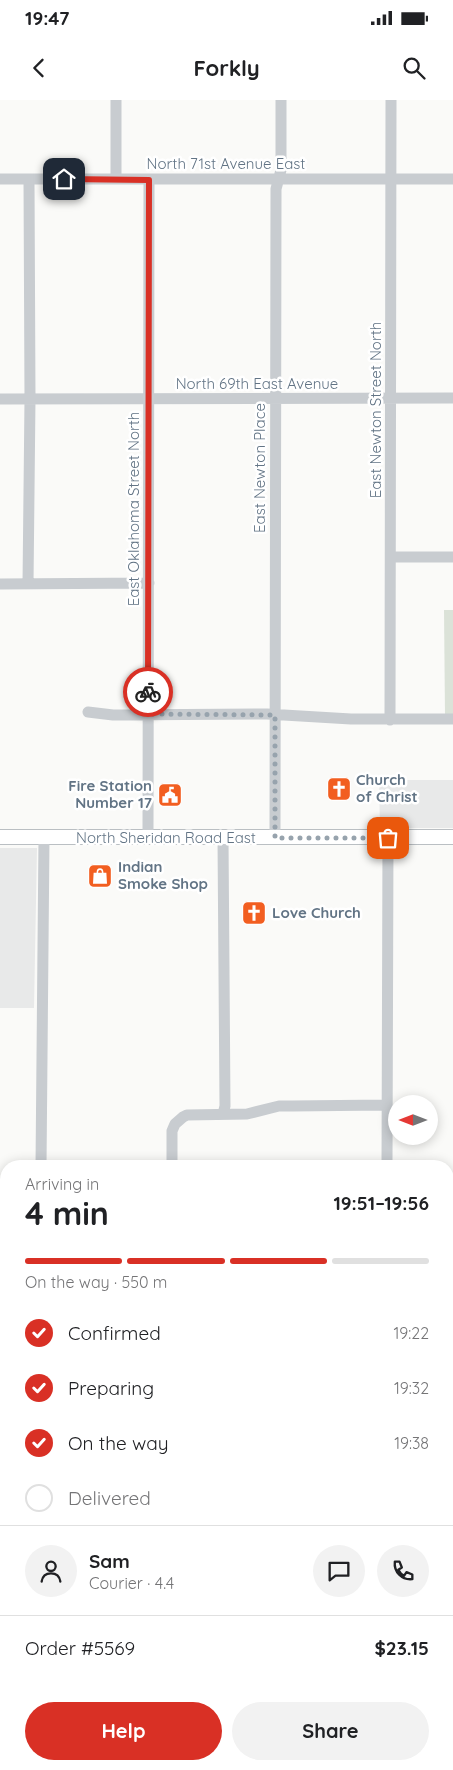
<!DOCTYPE html>
<html lang="en">
<head>
<meta charset="utf-8">
<style>
	:root { --surface:#fff; --page:#f2f2f2; --text:#202124; --muted:#757577; --line:#e0e0e0; --accent:#d93025 }
	body { margin:0; font-family:Quicksand,sans-serif; background:var(--page); color:var(--text); height:100vh; display:flex; flex-direction:column; font-size:19px; white-space:nowrap }
	* { box-sizing:border-box; margin:0 }
	p { font-size:16px; color:var(--muted) }
	.icon { flex:none; width:28px; height:28px; fill:none; stroke:currentColor; stroke-width:2; stroke-linecap:round; stroke-linejoin:round }
	.map { position:relative; flex:1; overflow:hidden }
	.sheet { position:absolute; left:0px; top:1060px; width:454px; height:610px; display:flex; flex-direction:column; background:var(--surface); border-radius:20px 20px 0 0; box-shadow:0 2px 12px #0003 }
	.sheet>* { flex:none }
	.needle { width:32px; rotate:270deg }
	.fabs { position:absolute; left:388px; top:995px; display:grid; gap:10px }
	.fabs a { display:grid; place-items:center; width:50px; height:50px; border-radius:50%; background:var(--surface); box-shadow:0 2px 12px #0003; font-size:25px }
	.pin { position:absolute; display:grid; place-items:center; width:42px; height:42px; color:#fff; margin:-21px; border-radius:10px; box-shadow:0 2px 8px #0006 }
	.courier { position:absolute; display:grid; place-items:center; width:50px; height:50px; margin:-25px; border:4px solid #d93025; border-radius:50%; background:#fff; color:#222; box-shadow:0 1px 6px #0007 }
	.overview em { font-style:normal; font-weight:700 }
	.overview div { display:flex; flex-direction:column-reverse }
	.overview { display:flex; align-items:center; justify-content:space-between; height:85px; padding:0 25px }
	h1 { font-size:32px; font-weight:700; line-height:38px }
	.bar { display:grid; grid-template-columns:repeat(4,1fr); gap:8px 5px; align-content:center; height:60px; padding:0 25px }
	.bar i { height:6px; border-radius:4px; background:var(--line) }
	.bar .current { background:var(--accent) }
	.bar p { grid-column:span 4 }
	.line { display:flex; align-items:center; gap:12px; padding:0 25px; border-top:1px solid var(--line) }
	.line div { flex:1 }
	.round { display:grid; place-items:center; flex:none; width:52px; height:52px; border-radius:26px; background:var(--page) }
	ol { padding:0 25px; list-style:none }
	li { display:flex; align-items:center; gap:15px; height:55px }
	li p { margin-inline-start:auto }
	li .icon { padding:5px; border-radius:50%; background:var(--accent); color:#fff; stroke-width:4 }
	li:last-child { color:var(--muted) }
	li i { width:28px; height:28px; border:2px solid var(--line); border-radius:50% }
	.button { display:flex; gap:10px; margin-top:auto; padding:10px 25px }
	.button a { flex:1; height:58px; border-radius:30px; background:var(--accent); color:#fff; font-size:20px; font-weight:700; line-height:58px; text-align:center }
	.button a+a { background:var(--page); color:var(--text) }
	.status { display:flex; justify-content:space-between; align-items:center; height:35px; padding:0 25px; background:var(--surface); direction:ltr }
	.status svg { height:14px; fill:currentColor }
	header { display:flex; justify-content:space-between; align-items:center; height:65px; padding:0 25px; background:var(--surface); font-size:22px; font-weight:700 }
	.map>svg:first-child { display:block }
	.built { fill:#e8e9e9 }
	.green { fill:#dbe2d8 }
	.lines { fill:none; stroke-linecap:round; stroke-linejoin:round }
	.major-casing { stroke:#babfc3; stroke-width:16 }
	.minor { stroke:#c8ccd0; stroke-width:11 }
	.major { stroke:#fff; stroke-width:14 }
	.rail { stroke:#a7aeb5; stroke-width:2; stroke-dasharray:8 4; stroke-linecap:butt }
	.done { stroke:#97a3ad; stroke-width:5; stroke-dasharray:0 9 }
	.route { stroke:#d93025; stroke-width:6 }
	.labels { text-anchor:middle; stroke-width:5; stroke-linejoin:round; paint-order:stroke }
	.street-label { font-size:15px; fill:#627485; stroke:#fff }
	.poi-label { font-size:15px; font-weight:bold; fill:#627485; stroke:#fff; text-anchor:start }
</style>
</head>
<body>
<div class="status"><b>19:47</b><svg viewBox="0 0 49 12"><path d="M0 12V9h3v3zM5 12V6h3v6zM10 12V3h3v9zM15 12V0h3v12zM26 1h20v11H26zM47 4h2v5h-2z"/></svg></div>
<header><svg class="icon" aria-label="back" viewBox="0 0 24 24"><path d="M15 5l-7 7 7 7"/></svg>Forkly<svg class="icon" aria-label="search" viewBox="0 0 24 24"><circle cx="10" cy="10" r="6"/><path d="M15 15l6 6"/></svg></header>
<div class="map">
<svg width="453" height="1670" viewBox="0 0 453 1670">
	<rect width="100%" height="100%" fill="#fafaf8"/>
	<path class="built" d="M379,680H453V728H380Z
		M0,748H37L34,908H0Z"/>
	<path class="green" d="M444,510H453V616H445Z"/>
	<g class="lines">
		<defs>
			<path id="major" d="M0,737H453"/>
		</defs>
		<use href="#major" class="major-casing"/>
		<path class="minor" d="M0,79H453
			M116,79V0
			M0,299L453,298
			M391,457H453
			M0,484L149,483
			M28,484L30,299L29,79
			M88,612L113,615L267,614L351,619H453
			M390,620L391,0
			M275,737L276,89L281,70V0
			M148,738L149,80
			M223,738L225,1006L223,1014
			M41,1066L44,738
			M172,1066V1031L175,1024L183,1017L187,1015L247,1014L279,1006H292L386,1005
			M387,1066L388,737
			M448,1113H453
			M0,1238H6
			M0,1344H6
			M0,1447H6
			M448,1448H453
			M448,1557H453
			M0,1558H6"/>
		<use href="#major" class="major"/>
		<path class="rail" d="M448,1606H453
			M0,1623L6,1622"/>
	</g>
	<g class="lines">
		<path class="done" d="M148,592V614L275,615V738H388"/>
		<path class="route" d="M64,79L149,80L148,592"/>
	</g>
	<defs>
		<symbol id="church-square" viewBox="-11 -11 22 22"><rect x="-9" y="-9" width="18" height="18" rx="4" fill="#f25e20" stroke="#fff"/><path d="M-1.2-6h2.4v3.5h3.3v2.4h-3.3V6h-2.4V-.1h-3.3v-2.4h3.3Z" fill="#fff"/></symbol>
		<symbol id="civic-square" viewBox="-11 -11 22 22"><rect x="-9" y="-9" width="18" height="18" rx="4" fill="#f25e20" stroke="#fff"/><path d="M-.6-6.5H3V-4.5H.6V-3L4-1V1h2V6H-6V1h2V-1L-.6-3ZM-1.2 2.5V6h2.4V2.5Z" fill="#fff"/></symbol>
		<symbol id="shop-square" viewBox="-11 -11 22 22"><rect x="-9" y="-9" width="18" height="18" rx="4" fill="#f25e20" stroke="#fff"/><path d="M-5-2.5h2.3a2.7 3.5 0 0 1 5.4 0H5L5.5 6h-11ZM-1.5-2.5h3a1.5 2.3 0 0 0-3 0Z" fill="#fff"/></symbol>
	</defs>
	<g fill-rule="evenodd">
		<use href="#church-square" x="325" y="675" width="28" height="28"/>
		<use href="#civic-square" x="156" y="681" width="28" height="28"/>
		<use href="#shop-square" x="86" y="762" width="28" height="28"/>
		<use href="#church-square" x="240" y="799" width="28" height="28"/>
	</g>
	<g class="labels">
		<g class="street-label">
			<text x="226" y="69">North 71st Avenue East</text>
			<text x="257" y="289">North 69th East Avenue</text>
			<text transform="translate(376 310) rotate(-90)" y="5">East Newton Street North</text>
			<text transform="translate(260 368) rotate(-90)" y="5">East Newton Place</text>
			<text transform="translate(134 409) rotate(-90)" y="5">East Oklahoma Street North</text>
			<text x="166" y="743">North Sheridan Road East</text>
		</g>
		<g class="poi-label">
			<text x="356" y="685">Church<tspan x="356" dy="17">of Christ</tspan></text>
			<text x="152" y="691" text-anchor="end">Fire Station<tspan x="152" dy="17">Number 17</tspan></text>
			<text x="118" y="772">Indian<tspan x="118" dy="17">Smoke Shop</tspan></text>
			<text x="272" y="818">Love Church</text>
		</g>
	</g>
</svg>
<div class="fabs">
<a><svg class="needle" viewBox="-14 -14 28 28"><path d="M0-13l5 13h-10z" fill="#e53935"/><path d="M0 13l5-13h-10z" fill="#757577"/></svg></a>
</div>
<div class="pin" style="left:388px;top:738px;background:#ea580c"><svg class="icon" aria-label="bag" viewBox="0 0 24 24"><path d="M5 8h14l-1 12H6zM9 8a3 3 0 0 1 6 0"/></svg></div>
<div class="pin" style="left:64px;top:79px;background:#1f2937"><svg class="icon" aria-label="home" viewBox="0 0 24 24"><path d="M3 11l9-7 9 7M6 9v11h12V9"/></svg></div>
<div class="courier" style="left:148px;top:592px"><svg class="icon" aria-label="bike" viewBox="0 0 24 24"><circle cx="6" cy="16" r="4"/><circle cx="18" cy="16" r="4"/><path d="M6 16l4-8h5l3 8M10 8l3 8H6M13 5h3"/></svg></div>
<section class="sheet">
<div class="overview"><div><h1>4 min</h1><p>Arriving in</p></div><em>19:51–19:56</em></div>
<div class="bar"><i class="current"></i><i class="current"></i><i class="current"></i><i></i><p>On the way · 550 m</p></div>
<ol>
<li><svg class="icon" aria-label="check" viewBox="0 0 24 24"><path d="M5 12l5 5 9-10"/></svg>Confirmed<p>19:22</p></li>
<li><svg class="icon" aria-label="check" viewBox="0 0 24 24"><path d="M5 12l5 5 9-10"/></svg>Preparing<p>19:32</p></li>
<li><svg class="icon" aria-label="check" viewBox="0 0 24 24"><path d="M5 12l5 5 9-10"/></svg>On the way<p>19:38</p></li>
<li><i></i>Delivered</li>
</ol>
<div class="line" style="height:90px"><a class="round"><svg class="icon" aria-label="person" viewBox="0 0 24 24"><circle cx="12" cy="8" r="4"/><path d="M4 21q1-7 8-7t8 7"/></svg></a><div><b>Sam</b><p>Courier · 4.4</p></div><a class="round"><svg class="icon" aria-label="chat" viewBox="0 0 24 24"><path d="M4 5h16v11H9l-5 4z"/></svg></a><a class="round"><svg class="icon" aria-label="phone" viewBox="0 0 24 24"><path d="M5 4h4l2 5-3 2q2 4 5 5l2-3 5 2v4C11 20 4 13 5 4z"/></svg></a></div>
<div class="line" style="height:65px"><div>Order #5569</div><b>$23.15</b></div>
<div class="button"><a>Help</a><a>Share</a></div>
</section>
</div>
</body>
</html>
